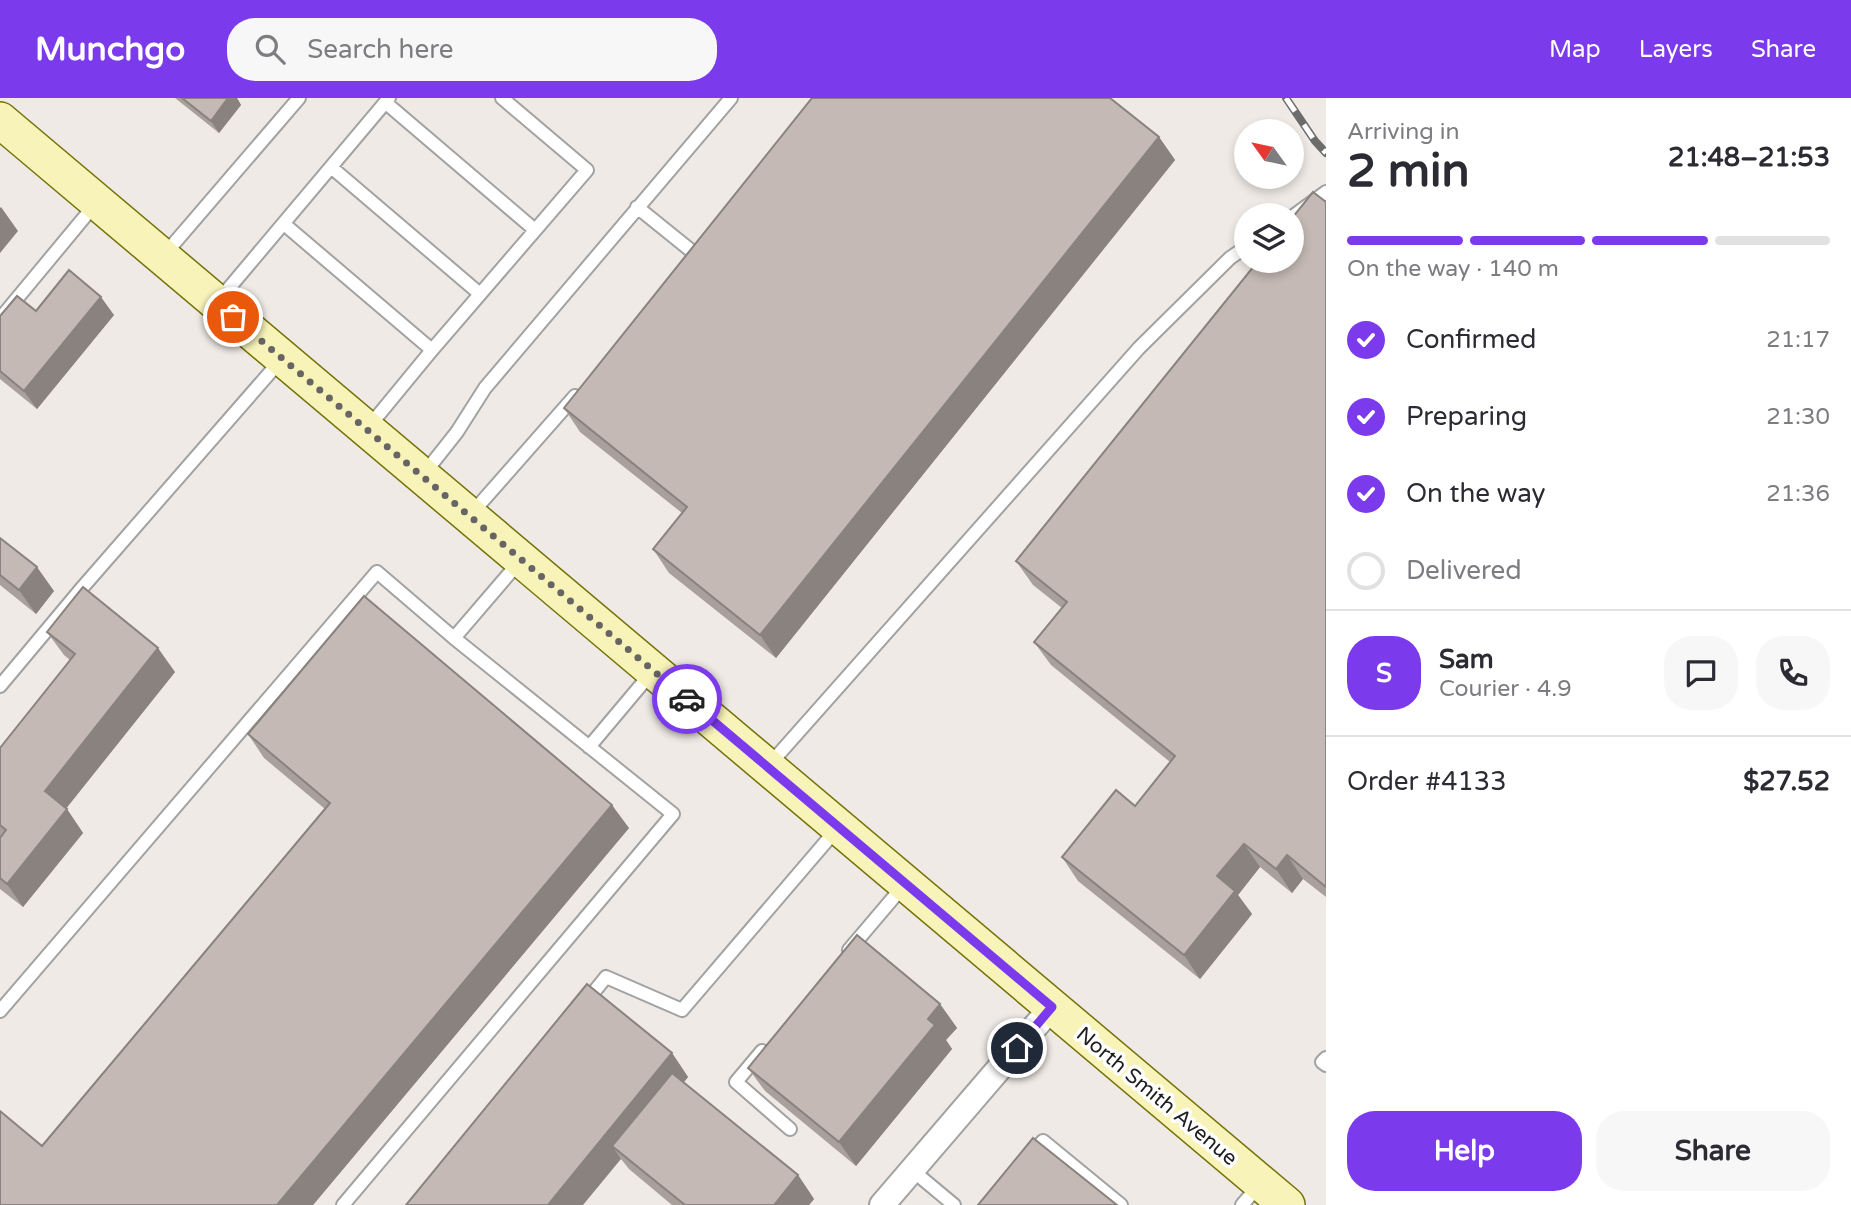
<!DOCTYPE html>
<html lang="en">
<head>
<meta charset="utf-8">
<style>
	:root { --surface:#fff; --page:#f7f7f7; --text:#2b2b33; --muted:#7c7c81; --line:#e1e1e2; --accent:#7c3aed }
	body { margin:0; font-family:"Varela Round",sans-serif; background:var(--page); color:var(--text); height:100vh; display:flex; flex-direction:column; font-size:26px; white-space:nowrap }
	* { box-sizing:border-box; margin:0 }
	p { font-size:23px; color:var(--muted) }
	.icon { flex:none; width:38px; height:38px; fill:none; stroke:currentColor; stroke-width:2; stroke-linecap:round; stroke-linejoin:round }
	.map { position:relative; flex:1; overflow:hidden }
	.drawer { display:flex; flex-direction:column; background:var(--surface); width:525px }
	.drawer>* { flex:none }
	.needle { width:46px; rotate:303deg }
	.controls { position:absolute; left:1234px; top:21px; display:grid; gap:14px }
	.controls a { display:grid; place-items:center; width:70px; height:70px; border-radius:50%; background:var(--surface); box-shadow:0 4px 10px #0003; font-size:35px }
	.pin { position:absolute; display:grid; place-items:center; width:60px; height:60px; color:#fff; margin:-30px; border:4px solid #fff; border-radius:50%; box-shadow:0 2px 7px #0007 }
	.courier { position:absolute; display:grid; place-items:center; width:70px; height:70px; margin:-35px; border:5px solid #7c3aed; border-radius:50%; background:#fff; color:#222; box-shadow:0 2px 9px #0007 }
	.summary em { font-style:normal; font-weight:700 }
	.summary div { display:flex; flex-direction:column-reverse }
	.summary { display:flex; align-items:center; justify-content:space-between; height:119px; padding:0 21px }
	h1 { font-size:46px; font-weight:700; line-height:52px }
	.bar { display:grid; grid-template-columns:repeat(4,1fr); gap:10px 7px; align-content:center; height:84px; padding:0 21px }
	.bar i { height:9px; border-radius:5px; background:var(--line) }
	.bar .on { background:var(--accent) }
	.bar p { grid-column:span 4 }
	.line { display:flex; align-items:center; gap:18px; padding:0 21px; border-top:2px solid var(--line) }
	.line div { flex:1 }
	.round { display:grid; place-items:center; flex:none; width:74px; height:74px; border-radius:28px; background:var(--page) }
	ol { padding:0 21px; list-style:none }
	li { display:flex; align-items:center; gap:21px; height:77px }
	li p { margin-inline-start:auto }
	li .icon { padding:7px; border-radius:50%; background:var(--accent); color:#fff; stroke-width:4 }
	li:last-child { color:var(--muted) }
	li i { width:38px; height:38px; border:4px solid var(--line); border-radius:50% }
	.button { display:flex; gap:14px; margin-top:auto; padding:14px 21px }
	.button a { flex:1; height:80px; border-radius:28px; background:var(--accent); color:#fff; font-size:28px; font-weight:700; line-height:80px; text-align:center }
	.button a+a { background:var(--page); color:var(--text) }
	header { display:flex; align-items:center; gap:42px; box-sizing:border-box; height:98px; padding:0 35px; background:var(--accent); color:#fff }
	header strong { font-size:33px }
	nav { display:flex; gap:38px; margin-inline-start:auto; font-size:24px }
	.search { width:490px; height:63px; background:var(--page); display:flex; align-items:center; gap:18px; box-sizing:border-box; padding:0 24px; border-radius:28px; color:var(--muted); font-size:26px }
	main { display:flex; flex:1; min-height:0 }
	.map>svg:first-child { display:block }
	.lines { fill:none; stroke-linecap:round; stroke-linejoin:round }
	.lane-casing { stroke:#a2a2a2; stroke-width:16 }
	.street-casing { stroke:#a2a2a2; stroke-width:28 }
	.secondary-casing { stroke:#747207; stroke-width:38 }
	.lane { stroke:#fff; stroke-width:12 }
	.street { stroke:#fff; stroke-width:24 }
	.secondary { stroke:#f8f3b9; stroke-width:35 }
	.rail-casing { stroke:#6c6c6c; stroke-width:8 }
	.rail { stroke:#fff; stroke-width:5; stroke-dasharray:16; stroke-linecap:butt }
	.wall { fill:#a99f9b }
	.shaded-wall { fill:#89827e }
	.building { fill:#c4b9b4; stroke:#89827e; stroke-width:2 }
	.done { stroke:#676564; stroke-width:7; stroke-dasharray:0 12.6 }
	.route { stroke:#7c3aed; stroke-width:9 }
	.labels { text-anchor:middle; stroke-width:7; stroke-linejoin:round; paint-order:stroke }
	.street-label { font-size:21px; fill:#1e1e1e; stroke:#fff }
</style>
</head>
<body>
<header>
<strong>Munchgo</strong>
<div class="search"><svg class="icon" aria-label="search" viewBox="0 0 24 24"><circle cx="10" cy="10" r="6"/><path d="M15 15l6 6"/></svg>Search here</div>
<nav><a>Map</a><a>Layers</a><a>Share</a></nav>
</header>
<main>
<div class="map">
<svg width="1326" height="1107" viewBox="0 0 1326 1107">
	<rect width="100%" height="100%" fill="#efeae5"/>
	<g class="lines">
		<defs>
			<path id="lane" d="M386,5L535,132
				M331,69L480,196
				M637,109L694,155
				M1292,119L1326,94
				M284,126L432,252L587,72L502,0
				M165,156L299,0
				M219,202L389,0
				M0,221L97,104
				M367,331L432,252
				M423,377L457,334L485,290L731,0
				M472,415L575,298
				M454,540L520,463
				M0,588L82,490L280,263
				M589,649L652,574
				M770,666L1139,250L1230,160L1246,149
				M849,852L905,786
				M585,905L606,879L682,912L836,732
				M0,913L377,474L454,540L673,716L343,1107
				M762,953L736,984L790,1031
				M1326,960L1322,964L1326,967
				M1031,1056L1043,1043L1121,1107
				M912,1072L954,1107
				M1242,1107L1260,1086"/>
			<path id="street" d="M882,1107L1052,909"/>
			<path id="secondary" d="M0,22L1287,1107"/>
		</defs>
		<use href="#lane" class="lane-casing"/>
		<use href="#street" class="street-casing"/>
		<use href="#secondary" class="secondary-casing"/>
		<use href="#lane" class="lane"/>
		<use href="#street" class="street"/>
		<use href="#secondary" class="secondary"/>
		<defs>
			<path id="rail" d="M1286,0L1315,43L1326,55"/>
		</defs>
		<use href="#rail" class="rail-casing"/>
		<use href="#rail" class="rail"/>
	</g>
	<path class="wall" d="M175,0H237L241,7L219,35Z
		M1159,39L1175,62L776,560L669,475L653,451L682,415L580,334L564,310Z
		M1326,104V799L1303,781L1292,795L1260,769L1238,797L1252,816L1200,881L1078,783L1062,759L1135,708L1170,664L1051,567L1034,544L1062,510L1033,487L1016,463Z
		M36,213L114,217L37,311L0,281V218Z
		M0,440L54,493L36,516L0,487Z
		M47,534L175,574L66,710L83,735L23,809L0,791V740L1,739L0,738V650L70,562L64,557Z
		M248,636L629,730L313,1107H0L42,1048L325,711L264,660Z
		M940,906L957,930L946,942L952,951L856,1068L765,993L748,970Z
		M672,955L688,979L684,984L798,1077L814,1101L809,1107H672L629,1071L621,1061L406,1107Z"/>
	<path class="shaded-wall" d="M228,0H237L241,7L219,35L211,23Z
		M1159,39L1175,62L776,560L760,537Z
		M1,109L18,133L0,155V110Z
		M101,199L114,217L37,311L24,293Z
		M37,469L54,493L36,516L19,492Z
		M158,550L175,574L61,717L45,693Z
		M612,707L629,730L313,1107H277Z
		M67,711L83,735L23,809L7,786Z
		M1244,746L1260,769L1238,797L1252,816L1200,881L1184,857L1217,778Z
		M1287,757L1303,781L1292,795L1276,771Z
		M940,906L957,930L946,942L952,951L856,1068L839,1044L928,921Z
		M672,955L688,979L624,1057L612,1048L621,1061L583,1107H548Z
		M798,1077L814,1101L809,1107H774Z"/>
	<path class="building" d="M182,0H228L211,23Z
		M812,0H1110L1159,39L760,537L653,451L687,409L564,310Z
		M1313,94L1326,104V789L1287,757L1276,771L1244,746L1217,778L1235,793L1184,857L1062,759L1116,692L1135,708L1175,658L1034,544L1067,504L1016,463L1258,163H1292V120Z
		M69,172L101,199L24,293L0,273V218L17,198L36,213Z
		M0,440L37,469L19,492L0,477Z
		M83,489L158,550L45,693L67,711L7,786L0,780V740L6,732L0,727V650L75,556L47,534Z
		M364,498L612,707L277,1107H0V1013L42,1048L330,705L248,636Z
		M857,837L940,906L928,921L935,927L839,1044L748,970Z
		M587,886L672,955L548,1107H406Z
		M672,975L798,1077L774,1107H685L612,1048Z
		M1033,1040L1117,1107H978Z"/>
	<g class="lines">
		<path class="done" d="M233,219L687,601"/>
		<path class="route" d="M687,601L1052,909L1017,950"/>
	</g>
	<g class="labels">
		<g class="street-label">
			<text transform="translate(1157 998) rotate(40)" y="7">North Smith Avenue</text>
		</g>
	</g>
</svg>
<div class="controls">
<a><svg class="needle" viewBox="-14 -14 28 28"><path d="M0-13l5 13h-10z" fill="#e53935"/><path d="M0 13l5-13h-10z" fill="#7c7c81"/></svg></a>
<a><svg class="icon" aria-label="layers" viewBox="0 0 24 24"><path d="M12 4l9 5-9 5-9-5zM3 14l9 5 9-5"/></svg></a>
</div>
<div class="pin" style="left:233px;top:219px;background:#ea580c"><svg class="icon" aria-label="bag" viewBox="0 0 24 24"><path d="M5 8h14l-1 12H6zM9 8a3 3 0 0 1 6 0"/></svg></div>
<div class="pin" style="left:1017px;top:950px;background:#1f2937"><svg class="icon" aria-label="home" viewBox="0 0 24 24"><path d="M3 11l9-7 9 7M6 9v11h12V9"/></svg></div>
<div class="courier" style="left:687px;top:601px"><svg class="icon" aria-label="car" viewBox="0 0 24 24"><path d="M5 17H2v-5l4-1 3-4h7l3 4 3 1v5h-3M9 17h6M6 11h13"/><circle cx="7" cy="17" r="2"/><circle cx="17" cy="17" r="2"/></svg></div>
</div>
<section class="drawer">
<div class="summary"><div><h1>2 min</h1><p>Arriving in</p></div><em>21:48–21:53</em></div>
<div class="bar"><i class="on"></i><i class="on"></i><i class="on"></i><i></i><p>On the way · 140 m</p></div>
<ol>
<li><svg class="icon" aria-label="check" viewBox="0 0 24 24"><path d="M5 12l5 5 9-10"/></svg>Confirmed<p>21:17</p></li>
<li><svg class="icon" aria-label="check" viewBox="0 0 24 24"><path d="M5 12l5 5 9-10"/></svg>Preparing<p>21:30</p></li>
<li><svg class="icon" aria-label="check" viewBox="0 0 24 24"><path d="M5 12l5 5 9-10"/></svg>On the way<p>21:36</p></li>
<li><i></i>Delivered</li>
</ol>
<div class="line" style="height:126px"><b class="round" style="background:var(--accent);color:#fff">S</b><div><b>Sam</b><p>Courier · 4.9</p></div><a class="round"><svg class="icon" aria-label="chat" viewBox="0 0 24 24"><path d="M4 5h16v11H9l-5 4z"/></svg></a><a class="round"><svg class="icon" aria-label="phone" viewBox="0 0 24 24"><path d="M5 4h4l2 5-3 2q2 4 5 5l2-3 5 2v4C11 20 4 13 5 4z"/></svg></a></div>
<div class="line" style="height:91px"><div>Order #4133</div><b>$27.52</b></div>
<div class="button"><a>Help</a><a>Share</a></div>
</section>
</main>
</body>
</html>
